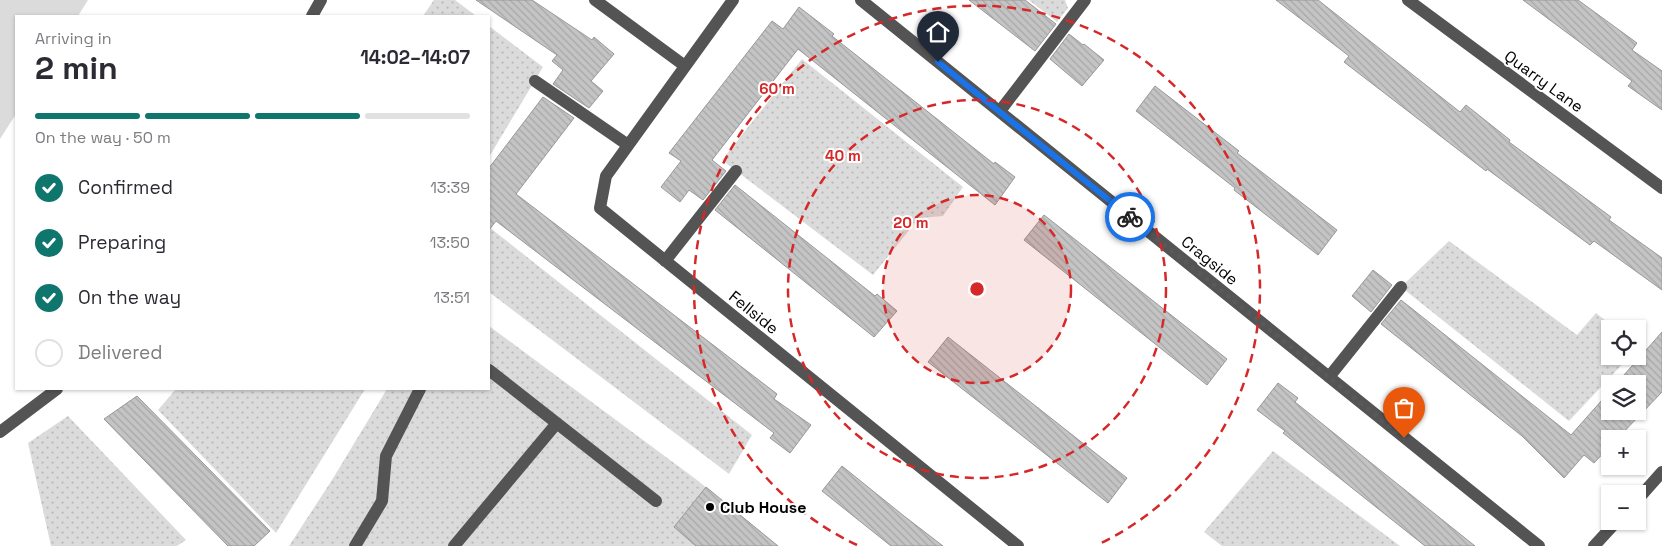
<!DOCTYPE html>
<html lang="en">
<head>
<meta charset="utf-8">
<style>
	:root { --surface:#fff; --page:#f7f7f7; --text:#2b2b33; --muted:#7c7c81; --line:#e1e1e2; --accent:#0f766e }
	body { margin:0; font-family:"Space Grotesk",sans-serif; background:var(--page); color:var(--text); height:100vh; display:flex; flex-direction:column; font-size:19px; white-space:nowrap }
	* { box-sizing:border-box; margin:0 }
	p { font-size:16px; color:var(--muted) }
	.icon { flex:none; width:28px; height:28px; fill:none; stroke:currentColor; stroke-width:2; stroke-linecap:round; stroke-linejoin:round }
	.map { position:relative; flex:1; overflow:hidden }
	.sheet { position:absolute; left:15px; top:15px; width:475px; height:375px; display:flex; flex-direction:column; background:var(--surface); border-radius:0px; box-shadow:0 1px 4px #0004 }
	.sheet>* { flex:none }
	.controls { position:absolute; left:1601px; top:320px; display:grid; gap:10px }
	.controls a { display:grid; place-items:center; width:45px; height:45px; border-radius:0px; background:var(--surface); box-shadow:0 1px 4px #0004; font-size:25px }
	.pin { position:absolute; display:grid; place-items:center; width:42px; height:42px; color:#fff; margin:-51px -21px; border-radius:50% 50% 50% 0; rotate:-45deg; box-shadow:0 0 5px #0007 }
	.pin .icon { rotate:45deg }
	.courier { position:absolute; display:grid; place-items:center; width:50px; height:50px; margin:-25px; border:4px solid #1a73e8; border-radius:50%; background:#fff; color:#222; box-shadow:0 1px 6px #0007 }
	.headline em { font-style:normal; font-weight:800 }
	.headline div { display:flex; flex-direction:column-reverse }
	.headline { display:flex; align-items:center; justify-content:space-between; height:85px; padding:0 20px }
	h1 { font-size:32px; font-weight:800; line-height:38px }
	.bar { display:grid; grid-template-columns:repeat(4,1fr); gap:8px 5px; align-content:center; height:60px; padding:0 20px }
	.bar i { height:6px; border-radius:4px; background:var(--line) }
	.bar .selected { background:var(--accent) }
	.bar p { grid-column:span 4 }
	ol { padding:0 20px; list-style:none }
	li { display:flex; align-items:center; gap:15px; height:55px }
	li p { margin-inline-start:auto }
	li .icon { padding:5px; border-radius:50%; background:var(--accent); color:#fff; stroke-width:4 }
	li:last-child { color:var(--muted) }
	li i { width:28px; height:28px; border:2px solid var(--line); border-radius:50% }
	.map>svg:first-child { display:block }
	.grass { fill:url(#grass-dots) }
	.park { fill:#dbdbdb }
	.building { fill:url(#building-back-hatch); stroke:#989898 }
	.lines { fill:none; stroke-linecap:round; stroke-linejoin:round }
	.minor { stroke:#545454; stroke-width:12 }
	.done { stroke:#595959; stroke-width:5; stroke-dasharray:0 9 }
	.route { stroke:#1a73e8; stroke-width:6 }
	.ring { fill:none; stroke:#d62828; stroke-width:2.5; stroke-dasharray:9 6 }
	.poi-dot { fill:#000; stroke:#fff; stroke-width:2 }
	.labels { text-anchor:middle; stroke-width:4; stroke-linejoin:round; paint-order:stroke }
	.street-label { font-size:16px; fill:#000; stroke:#fff }
	.poi-label { font-size:16px; font-weight:bold; fill:#000; stroke:#fff; text-anchor:start }
	.centre { fill:#d62828; stroke:#fff; stroke-width:2.5 }
	.ring-label { font-size:15px; text-anchor:middle; font-weight:bold; fill:#d62828; stroke:#fff; stroke-width:4; stroke-linejoin:round; paint-order:stroke }
</style>
</head>
<body>
<div class="map">
<svg width="1662" height="546" viewBox="0 0 1662 546">
	<defs>
		<pattern id="grass-dots" width="8" height="8" patternUnits="userSpaceOnUse" patternTransform="scale(1.25)"><rect width="8" height="8" fill="#dbdbdb"/><path d="M2 2h.1M6 6h.1" fill="none" stroke="#bababa" stroke-width="1.8" stroke-linecap="round"/></pattern>
		<pattern id="building-back-hatch" width="6" height="6" patternUnits="userSpaceOnUse" patternTransform="scale(1.25)"><rect width="6" height="6" fill="#c4c4c4"/><path d="M-1 5l2 2M0 0l6 6M5-1l2 2" fill="none" stroke="#a7a7a7"/></pattern>
	</defs>
	<rect width="100%" height="100%" fill="#fff"/>
	<path class="grass" d="M434,0H455L476,16H423Z
		M1029,0H1065L1068,8L1057,22Z
		M489,26L543,67L489,157Z
		M802,59L963,187L943,216L919,218L873,275L722,160Z
		M489,227L752,435L729,474L489,292Z
		M1449,241L1577,335L1596,313L1616,329H1610V356H1630L1569,421L1401,287Z
		M489,326L697,480L778,546H289L332,480L387,389H489Z
		M176,389H365L276,533L158,410Z
		M68,416L186,540L177,546H51L28,443Z
		M1273,451L1400,546H1222L1204,532Z"/>
	<path class="park" d="M0,0H88L78,16H16V114L0,139Z"/>
	<path class="building" d="M476,0H532L592,40L594,37L614,54L591,81L603,91L589,108L553,84L563,70L552,61L557,55Z
		M969,0H1025L1056,24L1035,51Z
		M1276,0H1318L1460,112L1466,105L1510,140L1509,142L1611,217L1609,220L1662,258V290L1594,241L1590,245L1487,169L1486,171L1344,62L1349,56Z
		M1523,0H1578L1637,43L1632,50L1662,71V110L1628,86L1632,81Z
		M799,7L834,34L832,36L994,164L995,162L1015,177L995,205L798,49L712,160L726,171L703,200L689,190L680,202L661,187L681,161L669,153L772,21L783,29Z
		M1069,34L1083,45L1084,44L1104,60L1082,86L1050,59Z
		M1155,86L1239,151L1237,153L1337,230L1318,255L1234,190L1235,188L1136,111Z
		M543,97L574,118L516,194L777,394L774,399L811,425L790,453L770,438L774,433L496,221L489,230V168Z
		M735,185L875,296L877,294L897,311L874,337L715,210Z
		M1044,215L1227,359L1207,385L1024,240Z
		M1373,270L1392,285L1371,312L1352,296Z
		M1401,300L1571,435L1610,391V411H1638V384H1616L1662,332V392L1617,439H1610V446L1594,463L1584,455L1564,478L1522,436L1381,324Z
		M948,337L1127,478L1108,503L928,362Z
		M1278,383L1298,398L1295,402L1475,546H1425L1283,433L1285,431L1257,410Z
		M137,396L270,531L254,546H228L104,419Z
		M842,466L904,516L943,546H891L822,491Z
		M706,487L778,546H696L674,527Z"/>
	<g class="lines">
		<path class="minor" d="M595,0L685,66
			M733,0L606,176L600,208L1018,546
			M861,0L1539,546
			M1408,0L1662,188
			M312,16L321,0
			M535,81L628,145
			M1000,111L1085,0
			M665,261L736,171
			M489,370L656,501
			M1329,377L1401,287
			M0,432L57,389
			M1638,499L1662,472
			M355,546L382,501L386,456L420,389
			M454,546L557,423
			M1594,546L1617,521"/>
	</g>
	<g class="lines">
		<path class="done" d="M1130,217L1404,438"/>
		<path class="route" d="M938,62L1130,217"/>
	</g>
	<circle cx="977" cy="289" r="94" fill="#d62828" fill-opacity=".12"/>
	<g class="ring">
		<circle cx="977" cy="289" r="94"/>
		<circle cx="977" cy="289" r="189"/>
		<path d="M857 545A283 283 0 1 1 1097 545"/>
	</g>
	<circle class="poi-dot" cx="710" cy="507" r="5"/>
	<g class="labels">
		<g class="street-label">
			<text transform="translate(1544 81) rotate(36)" y="6">Quarry Lane</text>
			<text transform="translate(1210 260) rotate(39)" y="6">Cragside</text>
			<text transform="translate(754 312) rotate(39)" y="6">Fellside</text>
		</g>
		<g class="poi-label">
			<text x="720" y="513">Club House</text>
		</g>
	</g>
	<circle cx="977" cy="289" r="8" class="centre"/>
	<g class="ring-label">
		<text x="777" y="94">60 m</text>
		<text x="843" y="161">40 m</text>
		<text x="911" y="228">20 m</text>
	</g>
</svg>
<div class="controls">
<a><svg class="icon" aria-label="locate" viewBox="0 0 24 24"><circle cx="12" cy="12" r="6"/><path d="M12 2v4M12 18v4M2 12h4M18 12h4"/></svg></a>
<a><svg class="icon" aria-label="layers" viewBox="0 0 24 24"><path d="M12 4l9 5-9 5-9-5zM3 14l9 5 9-5"/></svg></a>
<a>+</a>
<a>−</a>
</div>
<div class="pin" style="left:1404px;top:438px;background:#ea580c"><svg class="icon" aria-label="bag" viewBox="0 0 24 24"><path d="M5 8h14l-1 12H6zM9 8a3 3 0 0 1 6 0"/></svg></div>
<div class="pin" style="left:938px;top:62px;background:#1f2937"><svg class="icon" aria-label="home" viewBox="0 0 24 24"><path d="M3 11l9-7 9 7M6 9v11h12V9"/></svg></div>
<div class="courier" style="left:1130px;top:217px"><svg class="icon" aria-label="bike" viewBox="0 0 24 24"><circle cx="6" cy="16" r="4"/><circle cx="18" cy="16" r="4"/><path d="M6 16l4-8h5l3 8M10 8l3 8H6M13 5h3"/></svg></div>
<section class="sheet">
<div class="headline"><div><h1>2 min</h1><p>Arriving in</p></div><em>14:02–14:07</em></div>
<div class="bar"><i class="selected"></i><i class="selected"></i><i class="selected"></i><i></i><p>On the way · 50 m</p></div>
<ol>
<li><svg class="icon" aria-label="check" viewBox="0 0 24 24"><path d="M5 12l5 5 9-10"/></svg>Confirmed<p>13:39</p></li>
<li><svg class="icon" aria-label="check" viewBox="0 0 24 24"><path d="M5 12l5 5 9-10"/></svg>Preparing<p>13:50</p></li>
<li><svg class="icon" aria-label="check" viewBox="0 0 24 24"><path d="M5 12l5 5 9-10"/></svg>On the way<p>13:51</p></li>
<li><i></i>Delivered</li>
</ol>
</section>
</div>
</body>
</html>
